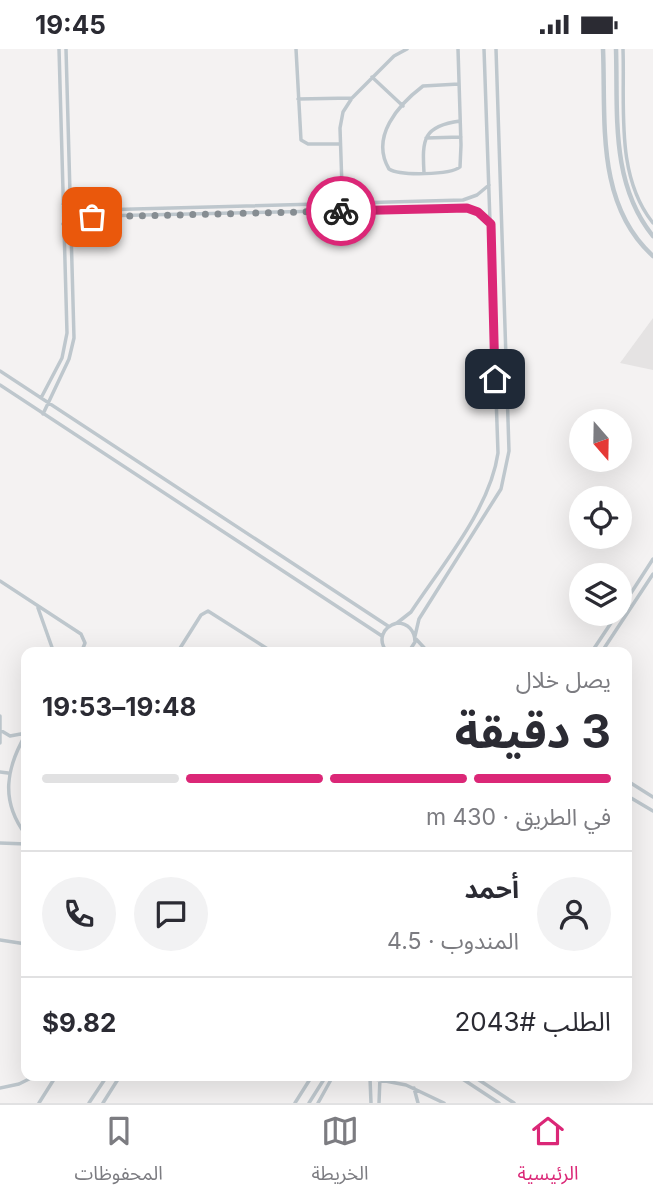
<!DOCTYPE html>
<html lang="ar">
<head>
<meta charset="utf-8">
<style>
	:root { --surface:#fff; --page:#f2f2f3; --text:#2b2b33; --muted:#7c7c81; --line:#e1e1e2; --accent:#db2777 }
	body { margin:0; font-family:Inter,"Noto Sans Arabic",sans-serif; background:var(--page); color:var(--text); direction:rtl; height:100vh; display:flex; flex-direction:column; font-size:26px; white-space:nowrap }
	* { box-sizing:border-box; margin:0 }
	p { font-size:23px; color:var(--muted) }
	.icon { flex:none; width:38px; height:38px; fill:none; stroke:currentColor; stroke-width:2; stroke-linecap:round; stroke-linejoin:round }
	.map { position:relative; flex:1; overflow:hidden; direction:ltr }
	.sheet { position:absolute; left:21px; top:598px; width:611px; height:434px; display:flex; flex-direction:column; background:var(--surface); border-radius:14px; box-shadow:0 7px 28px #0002; direction:rtl }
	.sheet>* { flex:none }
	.needle { width:46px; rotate:160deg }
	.fabs { position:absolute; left:569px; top:360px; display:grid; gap:14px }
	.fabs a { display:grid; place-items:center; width:63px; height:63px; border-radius:50%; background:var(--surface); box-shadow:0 7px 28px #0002; font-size:35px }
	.pin { position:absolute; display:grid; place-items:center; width:60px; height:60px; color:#fff; margin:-30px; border-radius:14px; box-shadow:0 4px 10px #0006 }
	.courier { position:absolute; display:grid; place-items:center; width:70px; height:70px; margin:-35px; border:5px solid #db2777; border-radius:50%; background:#fff; color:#222; box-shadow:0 2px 9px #0007 }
	.head em { font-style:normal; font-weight:700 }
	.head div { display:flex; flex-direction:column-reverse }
	.head { display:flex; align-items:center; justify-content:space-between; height:119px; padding:0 21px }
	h1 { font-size:46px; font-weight:700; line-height:52px }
	.bar { display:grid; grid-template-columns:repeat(4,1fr); gap:10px 7px; align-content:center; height:84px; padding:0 21px }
	.bar i { height:9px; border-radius:5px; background:var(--line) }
	.bar .on { background:var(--accent) }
	.bar p { grid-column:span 4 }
	.line { display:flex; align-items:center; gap:18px; padding:0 21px; border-top:2px solid var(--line) }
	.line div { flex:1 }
	.round { display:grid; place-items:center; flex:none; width:74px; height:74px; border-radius:37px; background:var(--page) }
	.status { display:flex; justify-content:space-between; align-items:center; height:49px; padding:0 35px; background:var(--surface); direction:ltr }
	.status svg { height:19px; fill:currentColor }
	.menu { display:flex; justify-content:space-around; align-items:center; height:98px; border-top:2px solid var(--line); background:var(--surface); font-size:19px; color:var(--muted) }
	.menu a { display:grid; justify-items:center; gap:4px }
	.menu .on { color:var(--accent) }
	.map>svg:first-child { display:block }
	.education { fill:#e5e3e3 }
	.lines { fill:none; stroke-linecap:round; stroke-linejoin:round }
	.minor { stroke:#bec7cd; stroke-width:3.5 }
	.tertiary { stroke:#bec7cd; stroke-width:4.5 }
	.done { stroke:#868d92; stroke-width:7; stroke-dasharray:0 12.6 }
	.route { stroke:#db2777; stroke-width:9 }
</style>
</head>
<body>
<div class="status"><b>19:45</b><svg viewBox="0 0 49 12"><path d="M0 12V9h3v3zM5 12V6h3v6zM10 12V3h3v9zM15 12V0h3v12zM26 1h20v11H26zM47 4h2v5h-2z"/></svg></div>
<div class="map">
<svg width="653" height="1054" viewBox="0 0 653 1054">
	<rect width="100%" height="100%" fill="#f4f2f2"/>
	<path class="education" d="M653,269V321L620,314Z"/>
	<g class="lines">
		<path class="minor" d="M296,0L301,91L308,95H340
			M458,0L461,96L460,118C450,126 400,127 389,120C370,88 398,56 423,37L459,35
			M623,0C625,57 615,127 653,174
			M372,28L403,57
			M298,50L352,49
			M426,89L461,88
			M424,124C422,90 423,77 460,72
			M343,140L347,162
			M63,155L97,161L463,151L477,146L489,136
			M338,162L342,138L340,79L343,63L352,49L394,7L407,0
			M63,175L98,167L467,159L478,163L489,173
			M0,322L388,577
			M0,336L382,587
			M41,349L62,309L67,284L59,0
			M43,365L69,310L74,289L66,0
			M0,532L81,585L85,594L81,604
			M38,559L54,604
			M620,561L653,510
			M397,574L411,563C442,516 490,460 498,404L484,0
			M415,587L419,570L501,440L509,402L496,0
			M416,590L429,604
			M177,604L201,566L208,562L274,604
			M388,604C377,592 382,578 397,574C408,574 415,582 415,593L408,604
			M591,604L617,565
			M601,604L653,525
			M0,667V694
			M0,681L10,687L26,684
			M26,685C6,719 0,752 26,786
			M0,723L8,724
			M626,731L653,748
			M626,746L653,762
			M0,794L26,795
			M0,891L26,895
			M458,1027L499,1054
			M473,1027L514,1054
			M370,1029L406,1036L444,1054
			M370,1029L371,1054
			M0,1039L19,1035L35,1027
			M414,1039L418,1054
			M39,1054L56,1027
			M89,1054L107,1027
			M103,1054L120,1027
			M295,1054L312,1027
			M309,1054L326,1027
			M318,1054L333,1027
			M379,1054L380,1028"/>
		<path class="tertiary" d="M603,0C606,70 595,155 653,207
			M616,0C618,64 610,134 653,187"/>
	</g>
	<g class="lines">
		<path class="done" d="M92,168L341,162"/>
		<path class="route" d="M341,162L467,159L478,163L491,175L495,330"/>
	</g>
</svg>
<div class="fabs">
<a><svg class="needle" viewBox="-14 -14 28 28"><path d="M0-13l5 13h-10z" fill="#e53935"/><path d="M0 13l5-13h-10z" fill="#7c7c81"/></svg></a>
<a><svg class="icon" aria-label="locate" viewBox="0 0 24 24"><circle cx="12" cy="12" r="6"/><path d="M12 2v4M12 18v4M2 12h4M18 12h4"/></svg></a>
<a><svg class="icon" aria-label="layers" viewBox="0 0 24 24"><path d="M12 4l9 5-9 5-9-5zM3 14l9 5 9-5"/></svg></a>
</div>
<div class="pin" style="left:92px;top:168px;background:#ea580c"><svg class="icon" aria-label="bag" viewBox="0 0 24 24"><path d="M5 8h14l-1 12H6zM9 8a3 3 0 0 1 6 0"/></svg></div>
<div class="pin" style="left:495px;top:330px;background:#1f2937"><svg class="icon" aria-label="home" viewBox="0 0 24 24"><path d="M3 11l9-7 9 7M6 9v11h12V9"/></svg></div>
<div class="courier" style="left:341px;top:162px"><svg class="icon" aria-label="bike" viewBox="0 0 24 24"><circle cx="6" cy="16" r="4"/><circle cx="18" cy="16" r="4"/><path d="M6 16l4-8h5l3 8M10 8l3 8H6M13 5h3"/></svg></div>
<section class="sheet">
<div class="head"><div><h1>3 دقيقة</h1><p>يصل خلال</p></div><em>19:48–19:53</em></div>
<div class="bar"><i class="on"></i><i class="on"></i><i class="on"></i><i></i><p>في الطريق · 430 m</p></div>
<div class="line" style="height:126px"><a class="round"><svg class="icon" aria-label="person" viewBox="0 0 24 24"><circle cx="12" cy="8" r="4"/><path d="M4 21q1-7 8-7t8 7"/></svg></a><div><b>أحمد</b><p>المندوب · 4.5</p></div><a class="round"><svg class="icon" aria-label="chat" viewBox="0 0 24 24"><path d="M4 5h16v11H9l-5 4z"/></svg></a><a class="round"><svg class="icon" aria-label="phone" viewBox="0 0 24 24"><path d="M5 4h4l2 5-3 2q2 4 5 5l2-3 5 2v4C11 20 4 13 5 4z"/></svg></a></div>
<div class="line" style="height:91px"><div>الطلب #2043</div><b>$9.82</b></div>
</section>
</div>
<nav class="menu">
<a class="on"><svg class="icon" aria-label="home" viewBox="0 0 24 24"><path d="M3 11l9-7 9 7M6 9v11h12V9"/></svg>الرئيسية</a>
<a><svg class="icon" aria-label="map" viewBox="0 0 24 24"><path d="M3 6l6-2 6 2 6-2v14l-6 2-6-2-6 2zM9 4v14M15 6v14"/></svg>الخريطة</a>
<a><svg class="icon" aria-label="saved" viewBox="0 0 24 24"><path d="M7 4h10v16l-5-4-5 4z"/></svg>المحفوظات</a>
</nav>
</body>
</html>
